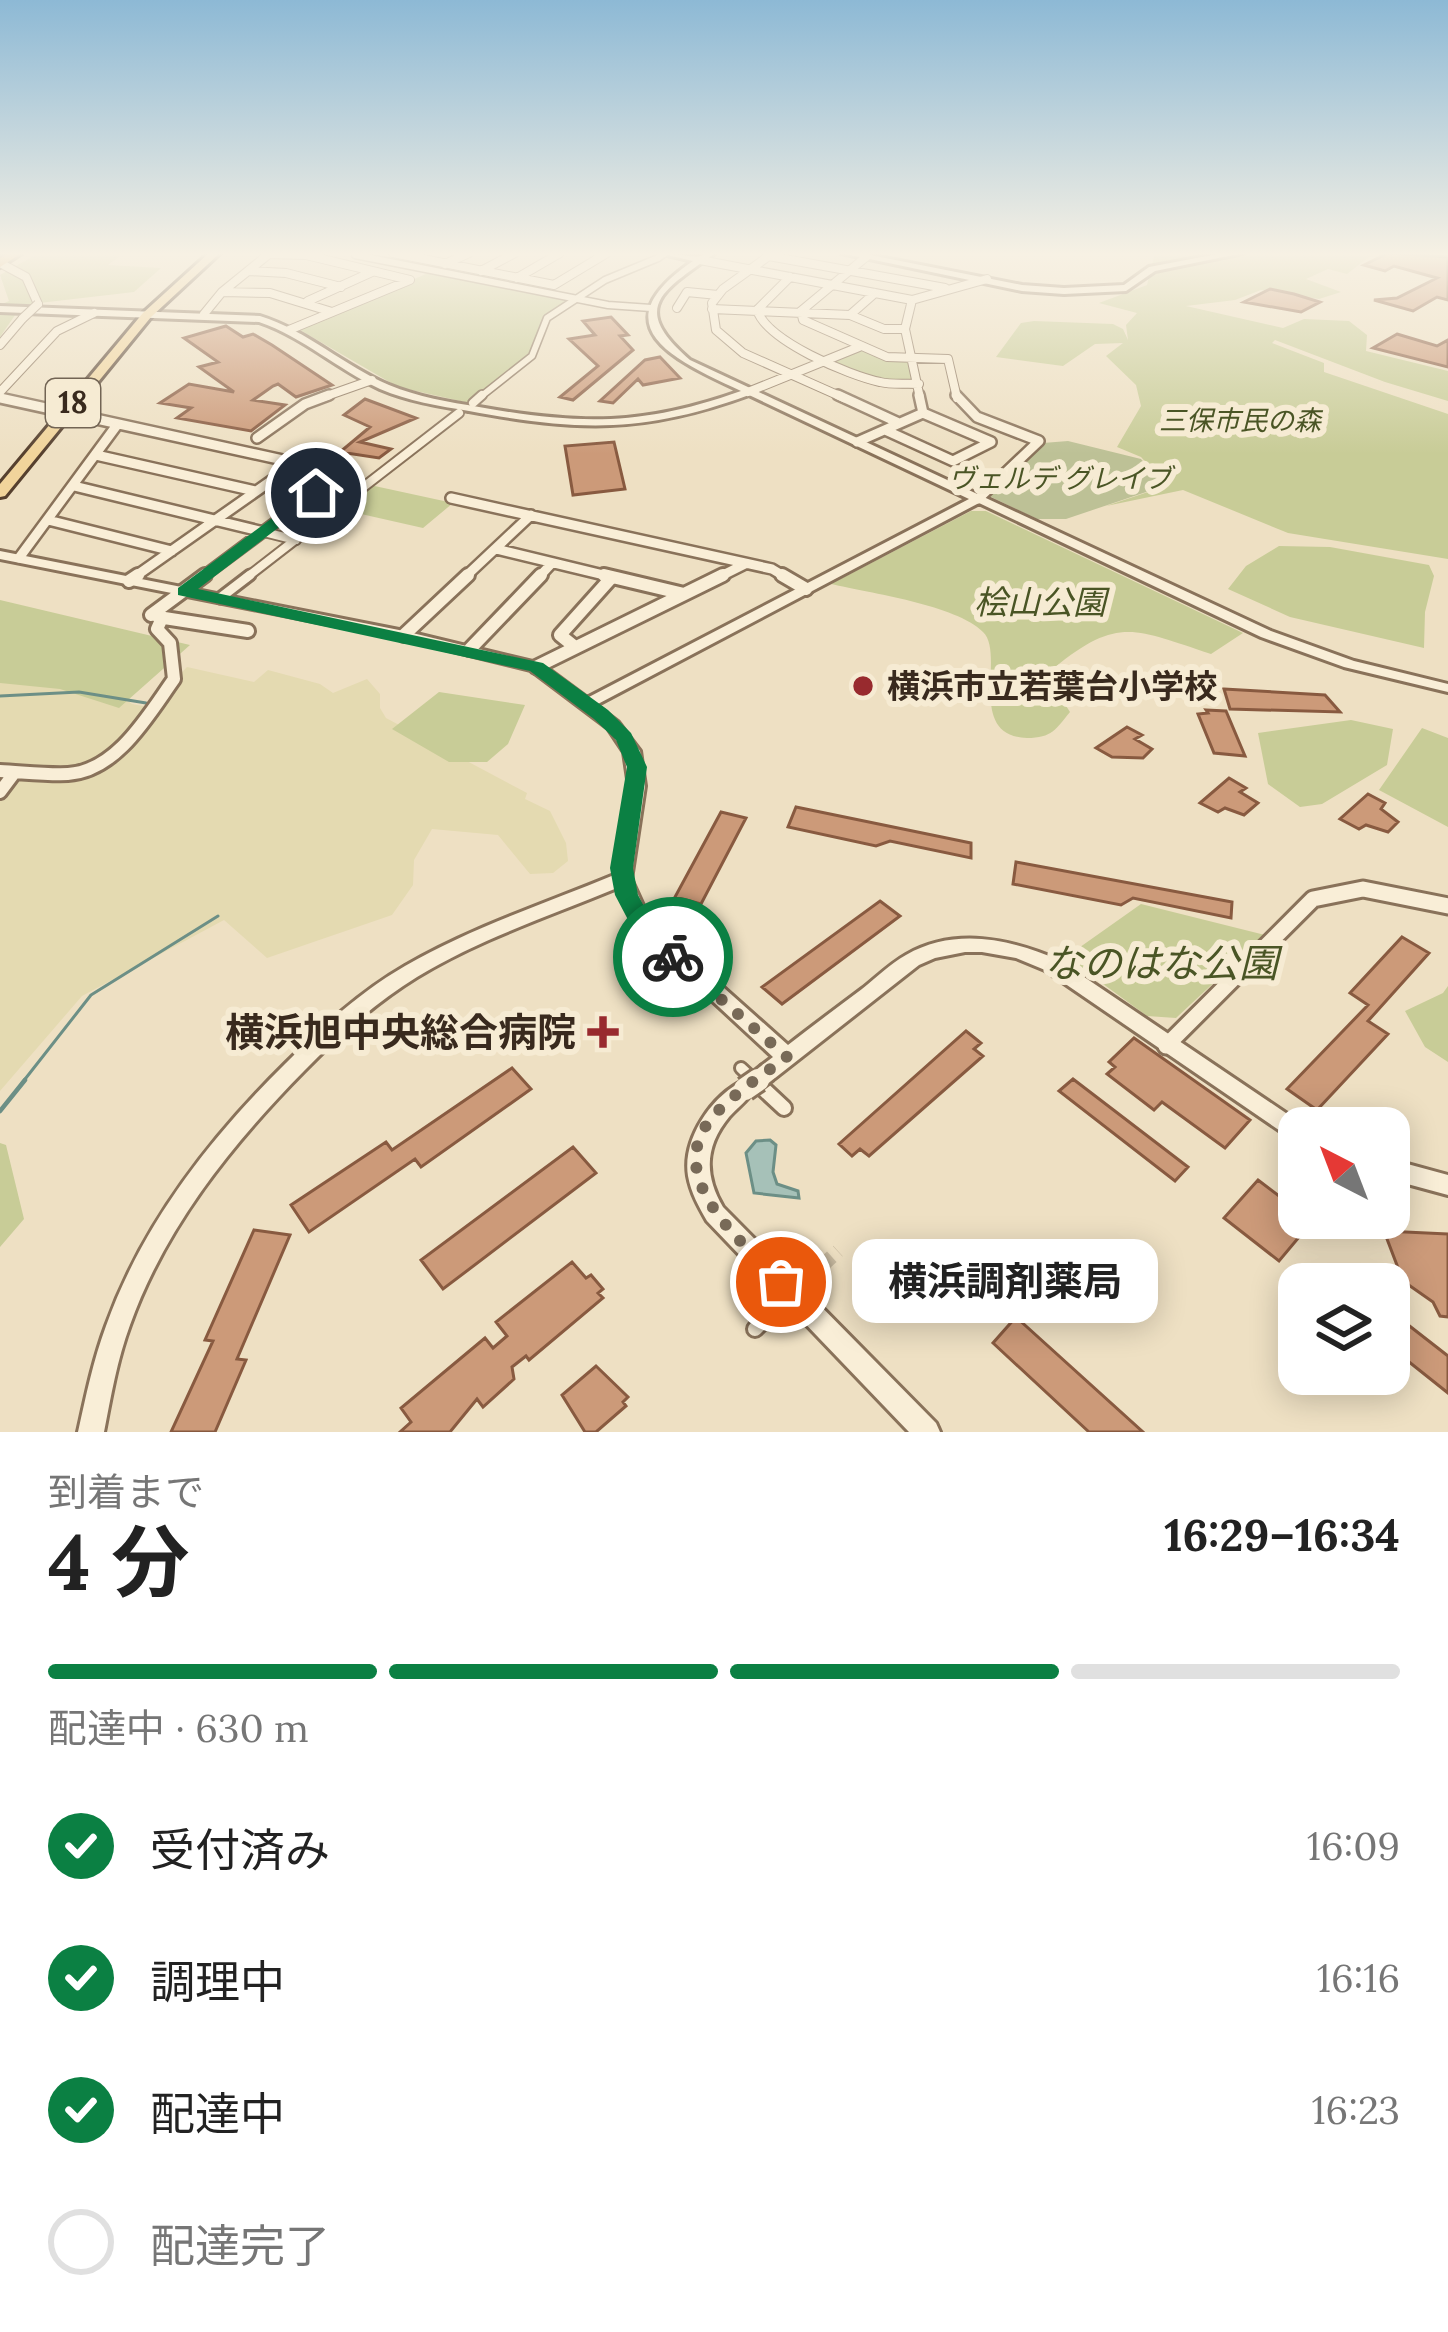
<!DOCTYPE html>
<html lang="ja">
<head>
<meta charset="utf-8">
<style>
	:root { --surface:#fff; --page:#f6f6f6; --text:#222; --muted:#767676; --line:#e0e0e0; --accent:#0b8043 }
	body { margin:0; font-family:Lora,"Noto Sans JP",serif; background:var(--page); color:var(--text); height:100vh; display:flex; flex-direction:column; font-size:45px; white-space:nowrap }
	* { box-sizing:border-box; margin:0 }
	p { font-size:39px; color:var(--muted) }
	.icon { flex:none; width:66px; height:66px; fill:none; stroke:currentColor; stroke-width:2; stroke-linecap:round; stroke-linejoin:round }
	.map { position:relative; height:1432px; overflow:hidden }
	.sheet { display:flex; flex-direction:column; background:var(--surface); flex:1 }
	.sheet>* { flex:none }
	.needle { width:78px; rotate:318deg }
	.buttons { position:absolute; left:1278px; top:1107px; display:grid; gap:24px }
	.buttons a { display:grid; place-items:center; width:132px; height:132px; border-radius:24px; background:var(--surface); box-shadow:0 6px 30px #0003; font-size:60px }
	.pin { position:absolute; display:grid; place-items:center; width:102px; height:102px; color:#fff; margin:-51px; border:6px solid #fff; border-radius:50%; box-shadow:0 3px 12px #0007 }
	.courier { position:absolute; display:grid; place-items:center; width:120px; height:120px; margin:-60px; border:9px solid #0b8043; border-radius:50%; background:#fff; color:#222; box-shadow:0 3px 15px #0007 }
	.bubble { position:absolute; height:84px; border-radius:24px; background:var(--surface); box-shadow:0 6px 30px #0003; font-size:39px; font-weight:700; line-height:84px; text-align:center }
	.head em { font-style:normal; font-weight:700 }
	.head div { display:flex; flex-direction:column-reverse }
	.head { display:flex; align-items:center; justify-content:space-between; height:204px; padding:0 48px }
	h1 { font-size:78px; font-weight:700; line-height:90px }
	.bar { display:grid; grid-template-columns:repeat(4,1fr); gap:18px 12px; align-content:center; height:144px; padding:0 48px }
	.bar i { height:15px; border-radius:9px; background:var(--line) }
	.bar .on { background:var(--accent) }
	.bar p { grid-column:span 4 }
	ol { padding:0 48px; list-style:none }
	li { display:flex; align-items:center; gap:36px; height:132px }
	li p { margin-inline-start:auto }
	li .icon { padding:12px; border-radius:50%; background:var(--accent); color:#fff; stroke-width:4 }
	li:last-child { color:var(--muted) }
	li i { width:66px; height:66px; border:6px solid var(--line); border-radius:50% }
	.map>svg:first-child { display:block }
	.farmland { fill:#e4dab1 }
	.green { fill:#c8cc97 }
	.cemetery { fill:#bdc196 }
	.water { fill:#a6c1b8; stroke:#6c8f86; stroke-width:3 }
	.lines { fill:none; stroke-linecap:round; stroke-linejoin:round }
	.stream-far1 { stroke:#6c8f86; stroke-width:3 }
	.stream { stroke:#6c8f86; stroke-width:4.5 }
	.building { fill:#cc9a79; stroke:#885a40; stroke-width:3 }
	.pedestrian-tunnel { stroke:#cabca2; stroke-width:14; stroke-dasharray:14 8; stroke-linecap:butt }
	.pedestrian-far4-casing { stroke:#89725a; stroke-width:9 }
	.pedestrian-far3-casing { stroke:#89725a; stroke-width:12 }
	.pedestrian-far2-casing { stroke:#89725a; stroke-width:15 }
	.pedestrian-far1-casing { stroke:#89725a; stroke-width:16 }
	.pedestrian-casing { stroke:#89725a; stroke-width:20 }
	.minor-far3-casing { stroke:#89725a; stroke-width:10 }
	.minor-far2-casing { stroke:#89725a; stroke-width:14 }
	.minor-far1-casing { stroke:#89725a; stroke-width:18 }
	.minor-casing { stroke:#89725a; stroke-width:21 }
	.tertiary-casing { stroke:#89725a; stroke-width:6 }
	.primary-casing { stroke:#56402e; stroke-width:6 }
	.motorway-casing { stroke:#56402e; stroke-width:6 }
	.pedestrian-far4 { stroke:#f9eed7; stroke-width:6 }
	.pedestrian-far3 { stroke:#f9eed7; stroke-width:8 }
	.pedestrian-far2 { stroke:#f9eed7; stroke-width:9 }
	.pedestrian-far1 { stroke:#f9eed7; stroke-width:10 }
	.pedestrian { stroke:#f9eed7; stroke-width:14 }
	.minor-far3 { stroke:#f9eed7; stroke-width:8 }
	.minor-far2 { stroke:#f9eed7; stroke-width:9 }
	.minor-far1 { stroke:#f9eed7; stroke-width:12 }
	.minor { stroke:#f9eed7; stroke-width:15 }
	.tertiary { fill:#f9eed7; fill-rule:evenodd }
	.primary { fill:#f1d49b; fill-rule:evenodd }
	.motorway { fill:#dd9e54; fill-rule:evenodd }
	.pedestrian-bridge-casing { stroke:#89725a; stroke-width:9; stroke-linecap:butt }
	.minor-bridge-casing { stroke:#89725a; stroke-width:10; stroke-linecap:butt }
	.tertiary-bridge-far1-casing { stroke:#89725a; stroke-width:24; stroke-linecap:butt }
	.tertiary-bridge-casing { stroke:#89725a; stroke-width:28; stroke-linecap:butt }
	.pedestrian-bridge { stroke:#f9eed7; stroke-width:6 }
	.minor-bridge { stroke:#f9eed7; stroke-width:8 }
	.tertiary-bridge-far1 { stroke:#f9eed7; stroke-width:18 }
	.tertiary-bridge { stroke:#f9eed7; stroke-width:22 }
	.route { fill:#0b8043 }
	.done { stroke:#786a58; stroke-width:12; stroke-dasharray:0 21.6 }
	.poi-dot { fill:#982a2e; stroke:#f6ebd3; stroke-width:4.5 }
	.labels { text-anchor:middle; stroke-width:12; stroke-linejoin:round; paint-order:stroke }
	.far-park-label { font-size:27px; font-style:italic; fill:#4a5525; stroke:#f6ebd3 }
	.shield { fill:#f6ebd3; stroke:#726454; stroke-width:3 }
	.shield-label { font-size:30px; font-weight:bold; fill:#392a1e }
	.park-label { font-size:33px; font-style:italic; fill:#4a5525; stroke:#f6ebd3 }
	.poi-label { font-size:33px; font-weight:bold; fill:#392a1e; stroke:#f6ebd3; text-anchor:start }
	.near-park-label { font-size:39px; font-style:italic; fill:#4a5525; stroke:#f6ebd3 }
	.near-poi-label { font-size:39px; font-weight:bold; fill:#392a1e; stroke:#f6ebd3; text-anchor:end }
</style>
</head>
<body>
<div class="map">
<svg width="1448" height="1432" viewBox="0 0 1448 1432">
	<rect width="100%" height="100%" fill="#eee0c3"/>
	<path class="farmland" d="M187,667L254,682L268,670L320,684L333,693L367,679L380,694V708L386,718L527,793L525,799L550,811L566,843L568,861L553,873L530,874L498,835L432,829L414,860L413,885L392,915L267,958L224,920L82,996L0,1091V681L110,686L132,704L148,707Z"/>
	<path class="green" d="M39,253H124L108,265L161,268L134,292L22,305L0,337V305L9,301L0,275Z
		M1155,253H1390L1369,257L1347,274L1328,269L1306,279L1341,292L1319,299L1261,290L1235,300L1186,306L1283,328L1304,319L1349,321L1367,335L1366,351L1448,371V401L1385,382L1275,340L1272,343L1324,363V372L1448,414V559L1288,533L1183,490L1106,506L1157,489L1160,478L1141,457L1117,447L1141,406L1136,385L1106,356L1123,343L1095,344L1063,366L996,357L1021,323L1034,321L1113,324L1123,329L1128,340L1126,325L1137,313L1099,303L1147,285Z
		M428,273L574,300L544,319L526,360L469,403L398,387L300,330Z
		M859,348L909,360L914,382L880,381L830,360Z
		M370,485L453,503L423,528L339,509Z
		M971,511H986L1243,633L1211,654C1136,630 1119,615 1054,668L1059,695L1070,712C1056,729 1052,738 1027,738C965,736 1006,654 983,632C957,605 869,593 831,584Z
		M1279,546L1330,547L1429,565L1434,576L1425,612L1424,648L1290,617L1228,589L1246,566Z
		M0,600L190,645L119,708L60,689L0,683Z
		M439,692L525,705L508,744L487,762H449L392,729Z
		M1351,720L1393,729L1387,765L1322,804L1300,807L1268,784L1258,733Z
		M1422,728L1448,738V827L1379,790Z
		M1141,904L1265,935L1176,1018L1147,1016L1066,957Z
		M1448,986V1062L1425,1047L1405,1011L1443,993Z
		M0,1143L6,1145L24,1219L0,1247Z"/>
	<path class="cemetery" d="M1068,441L1141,459L1157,478L1155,489L1066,519H1037L987,495L1043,443Z"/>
	<path class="water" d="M770,1140L776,1145L773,1172L777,1184L798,1191L799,1198L754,1193L746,1153L756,1141Z"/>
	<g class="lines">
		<path class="stream-far1" d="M0,696L79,692L146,703
			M22,1083L91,995L218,916"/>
		<path class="stream" d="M0,1111L25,1080"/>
	</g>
	<path class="building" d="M1388,253L1448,257V300L1437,297L1413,311L1374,300L1397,298L1437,278L1394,266L1385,271L1364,265Z
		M1270,289L1294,294L1320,302L1301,312L1244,302Z
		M611,317L628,335L620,336L633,350L573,400L560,397L598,366L569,339L595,335L583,321Z
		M226,326L243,337L253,334L272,345L332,385L296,397L278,384L273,386L253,400L285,405L251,431L177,418L191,408L160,403L189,384L234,392L199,367L218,362L184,338Z
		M1397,334L1437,346L1448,340V367L1373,348Z
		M660,357L680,378L643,385L638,379L613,403L600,401L645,360Z
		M365,399L416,418L360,442L391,449L379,458L340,452L370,427L344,415Z
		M614,442L625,489L573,495L565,446Z
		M1167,668L1179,673L1190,689L1174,697L1140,686Z
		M1224,689L1325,695L1340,712L1230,709Z
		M1206,710L1226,711L1245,756L1214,753L1198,714L1208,713Z
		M1127,727L1142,735L1135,739L1152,749L1143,758L1112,757L1096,748Z
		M1229,778L1246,788L1240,792L1258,803L1244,815L1225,808L1218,812L1200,803Z
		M1368,794L1385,803L1381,809L1398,822L1388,832L1366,825L1359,829L1340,819Z
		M796,807L971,843V858L890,841L876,846L788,827Z
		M721,812L746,818L701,904L675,897Z
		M1016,862L1232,902L1231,918L1133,898L1121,905L1013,884Z
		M880,901L900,916L782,1004L762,987Z
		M1402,937L1429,953L1368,1021L1388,1034L1317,1110L1287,1089L1368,1005L1350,993Z
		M966,1031L981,1043L974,1049L983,1056L869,1156L860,1149L852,1156L839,1144Z
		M1134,1038L1250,1120L1225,1148L1162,1102L1154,1110L1107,1074L1115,1067L1109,1062Z
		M512,1068L531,1089L421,1167L415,1159L309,1232L291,1205L386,1142L392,1150Z
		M1073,1079L1188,1167L1175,1181L1059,1091Z
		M573,1147L596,1173L443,1289L421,1260Z
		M1258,1180L1299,1211V1218H1315L1279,1261L1224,1218Z
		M254,1230L290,1235L237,1359L246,1360L215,1432H171L213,1341L205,1340Z
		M1384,1231L1448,1234V1317L1440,1316L1433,1302L1403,1281Z
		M572,1262L586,1278L591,1275L603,1289L598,1293L603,1298L529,1360L526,1356L512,1367L514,1379L483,1407L477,1399L450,1432H400L411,1422L401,1408L485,1338L493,1348L507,1336L496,1322Z
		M1389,1310L1448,1356V1393L1389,1346Z
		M1016,1317L1143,1432H1089L993,1343Z
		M596,1366L628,1397L623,1402L626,1406L596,1432H585L562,1395Z"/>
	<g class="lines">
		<path class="pedestrian-tunnel" d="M773,1311L838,1251"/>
		<defs>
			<path id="pedestrian-far4" d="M355,255L608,305L651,308
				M479,398L532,356L547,318L605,280L658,258"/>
			<path id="pedestrian-far3" d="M473,403L482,395
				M264,532L296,540
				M246,578L459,413"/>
			<path id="pedestrian-far2" d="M220,598L250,575"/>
			<path id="pedestrian-far1" d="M741,1068L757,1083"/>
			<path id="pedestrian" d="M754,1080L784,1108
				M755,1329L773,1311"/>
			<path id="minor-far3" d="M393,253L554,285L607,253
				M773,253L723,289L712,303L716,330L743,353L844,398
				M769,256L945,288
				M866,257L801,311L803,320L887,357L948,359L957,398
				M700,260L912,300
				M0,263L26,277L38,304
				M445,264L469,253
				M249,271L286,273L341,287
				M481,271L515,253
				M790,277L757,310C767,341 848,375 880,382C892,385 907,383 919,384
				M517,278L560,253
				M223,292L270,293L332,312
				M875,293L850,315L884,329H905
				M308,301L372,272
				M677,308L687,292L718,295
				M712,309L850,315
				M204,314L222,292L269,254L306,255L410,280L289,330
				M0,345L23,318
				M0,392L57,331L94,313
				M748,392L859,347
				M321,398L372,380
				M920,398L905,329L912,300L987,279"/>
			<path id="minor-far2" d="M838,395L899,423
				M956,395L977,417L1039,441L978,499
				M0,398L342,473L201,578
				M885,430L953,461L991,442L923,413L919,395
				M257,438L305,404L329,395
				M857,442L923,413
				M96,455L255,491
				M74,486L264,532
				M451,498L772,569L787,578
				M48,520L172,551
				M496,549L616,578
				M19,558L117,425
				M133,578L295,464
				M464,578L531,515
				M538,578L552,563
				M717,578L745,564"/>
			<path id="minor-far1" d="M604,575L684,594
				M782,575L806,589
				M129,581L138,575
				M151,615L205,575
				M158,617L248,631
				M404,635L468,575
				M575,647L560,635L612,577
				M470,649L541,575
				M536,667L723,575
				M0,771C22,772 46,775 68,774C117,771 149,714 174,679L170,643L157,629L162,618
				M0,792L15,772"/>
			<path id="minor" d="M1166,1046L1313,899L1363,889L1448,906"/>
			<path id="tertiary" d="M659,253L699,257L705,253H715C665,290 627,306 690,360L1271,631L1354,661L1448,684V692L1344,667L1261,637L979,503L596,705L618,722L640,751L645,786L631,879L651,923L788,1045C812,1026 837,1008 862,989C876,978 890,964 906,955C955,927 1010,939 1059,960L1308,1128H1299V1141L1292,1139L1045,970L1016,958L982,952H965L935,958L919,965L775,1078L768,1081L761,1078L758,1072L761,1066L773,1057L638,932L617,888C550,916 479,939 417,977C375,1003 338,1036 304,1071C232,1144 165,1227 130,1325C117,1360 111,1396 104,1432H78C86,1396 93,1361 106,1326C142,1225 209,1139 285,1064C321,1028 360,992 405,966C470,928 544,904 614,875L629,786L624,752L608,728L531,670L404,639L0,559V551L404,631L541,664L587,698L969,499L749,395C643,434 578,431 469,411C439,406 408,401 380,389C337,369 303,337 259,322L0,312V306L260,316C308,331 344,366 389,385C418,397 449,402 479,407C580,425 643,426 741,391C674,360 598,326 693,261Z
				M841,253H860L1022,285L1064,288L1124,285L1149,267L1223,253H1243L1155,271L1126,291L1064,294L1022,291Z
				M745,1080L752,1083L755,1089C748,1100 738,1107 729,1117C705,1146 704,1175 723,1207L936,1423L940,1432H909L707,1221C699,1207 691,1193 688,1176C682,1139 712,1095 745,1080Z
				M1389,1159L1448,1175V1195L1389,1179Z"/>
			<path id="primary" d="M209,253H220L151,317L5,496L0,497V484L143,313Z"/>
			<path id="motorway" d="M8,253H22L0,267V258Z"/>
		</defs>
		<use href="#pedestrian-far4" class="pedestrian-far4-casing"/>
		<use href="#pedestrian-far3" class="pedestrian-far3-casing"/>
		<use href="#pedestrian-far2" class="pedestrian-far2-casing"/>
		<use href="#pedestrian-far1" class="pedestrian-far1-casing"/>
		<use href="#pedestrian" class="pedestrian-casing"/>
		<use href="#minor-far3" class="minor-far3-casing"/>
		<use href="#minor-far2" class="minor-far2-casing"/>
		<use href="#minor-far1" class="minor-far1-casing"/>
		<use href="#minor" class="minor-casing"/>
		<use href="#tertiary" class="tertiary-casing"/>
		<use href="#primary" class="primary-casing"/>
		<use href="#motorway" class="motorway-casing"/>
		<use href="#pedestrian-far4" class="pedestrian-far4"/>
		<use href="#pedestrian-far3" class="pedestrian-far3"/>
		<use href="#pedestrian-far2" class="pedestrian-far2"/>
		<use href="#pedestrian-far1" class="pedestrian-far1"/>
		<use href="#pedestrian" class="pedestrian"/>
		<use href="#minor-far3" class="minor-far3"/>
		<use href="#minor-far2" class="minor-far2"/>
		<use href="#minor-far1" class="minor-far1"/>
		<use href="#minor" class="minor"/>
		<use href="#tertiary" class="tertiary"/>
		<use href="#primary" class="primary"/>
		<use href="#motorway" class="motorway"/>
		<defs>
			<path id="pedestrian-bridge" d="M658,258L665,253"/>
			<path id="minor-bridge" d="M23,318L38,304"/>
			<path id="tertiary-bridge-far1" d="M754,1083L768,1072"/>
			<path id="tertiary-bridge" d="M745,1089L758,1080"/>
		</defs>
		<use href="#pedestrian-bridge" class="pedestrian-bridge-casing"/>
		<use href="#minor-bridge" class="minor-bridge-casing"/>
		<use href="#tertiary-bridge-far1" class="tertiary-bridge-far1-casing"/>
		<use href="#tertiary-bridge" class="tertiary-bridge-casing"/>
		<use href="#pedestrian-bridge" class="pedestrian-bridge"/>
		<use href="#minor-bridge" class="minor-bridge"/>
		<use href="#tertiary-bridge-far1" class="tertiary-bridge-far1"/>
		<use href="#tertiary-bridge" class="tertiary-bridge"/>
	</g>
	<linearGradient id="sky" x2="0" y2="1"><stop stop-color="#8db9d5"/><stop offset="0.56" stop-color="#f7f1e4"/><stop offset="1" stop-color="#f7f1e4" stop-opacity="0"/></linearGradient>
	<rect width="1448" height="454" fill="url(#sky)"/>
	<path class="route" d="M310,490L324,493L198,589L543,663L608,710L631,733L647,767L633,868L638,895L652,921L682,950V964H665L635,933L615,895L610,868L627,767L616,740L594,719L530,671L178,595V588Z"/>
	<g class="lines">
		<path class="done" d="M673,957L787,1057C764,1074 739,1090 719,1110C655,1172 739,1239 781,1282"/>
	</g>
	<g class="poi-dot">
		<circle cx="863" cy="686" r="12"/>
		<path d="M597 1014h12v12h12v12h-12v12h-12v-12h-12v-12h12z"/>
	</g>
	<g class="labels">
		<g class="far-park-label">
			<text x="1240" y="430">三保市民の森</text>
			<text x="1060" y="488">ヴェルデ グレイブ</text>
		</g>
		<rect class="shield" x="46" y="379" width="54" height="48" rx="9"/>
		<g class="shield-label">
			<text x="73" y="413">18</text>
		</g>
		<g class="park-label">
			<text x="1040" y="614">桧山公園</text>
		</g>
		<g class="poi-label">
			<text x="887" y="698">横浜市立若葉台小学校</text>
		</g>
		<g class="near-park-label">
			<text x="1161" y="977">なのはな公園</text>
		</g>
		<g class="near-poi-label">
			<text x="576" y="1046">横浜旭中央総合病院</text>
		</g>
	</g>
</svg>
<div class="buttons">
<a><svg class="needle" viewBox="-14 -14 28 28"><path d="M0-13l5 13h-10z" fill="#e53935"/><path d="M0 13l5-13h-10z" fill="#767676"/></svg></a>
<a><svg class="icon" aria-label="layers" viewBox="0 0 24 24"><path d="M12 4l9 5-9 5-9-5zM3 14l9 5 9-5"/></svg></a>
</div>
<div class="pin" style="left:781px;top:1282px;background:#ea580c"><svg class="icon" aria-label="bag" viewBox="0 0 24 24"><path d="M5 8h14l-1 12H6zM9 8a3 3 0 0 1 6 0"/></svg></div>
<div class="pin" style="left:316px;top:493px;background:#1f2937"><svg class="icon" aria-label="home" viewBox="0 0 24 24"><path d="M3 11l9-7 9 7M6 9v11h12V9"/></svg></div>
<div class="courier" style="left:673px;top:957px"><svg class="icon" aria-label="bike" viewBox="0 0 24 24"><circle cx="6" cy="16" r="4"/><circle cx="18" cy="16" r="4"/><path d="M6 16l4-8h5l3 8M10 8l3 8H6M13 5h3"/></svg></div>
<div class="bubble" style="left:852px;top:1239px;width:306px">横浜調剤薬局</div>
</div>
<section class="sheet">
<div class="head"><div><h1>4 分</h1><p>到着まで</p></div><em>16:29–16:34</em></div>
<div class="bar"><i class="on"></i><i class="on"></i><i class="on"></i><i></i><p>配達中 · 630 m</p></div>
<ol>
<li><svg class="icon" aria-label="check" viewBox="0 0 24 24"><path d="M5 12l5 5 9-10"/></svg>受付済み<p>16:09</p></li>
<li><svg class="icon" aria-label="check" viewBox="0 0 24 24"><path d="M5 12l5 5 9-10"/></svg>調理中<p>16:16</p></li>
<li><svg class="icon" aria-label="check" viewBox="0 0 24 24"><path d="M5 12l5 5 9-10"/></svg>配達中<p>16:23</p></li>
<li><i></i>配達完了</li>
</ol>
</section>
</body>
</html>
